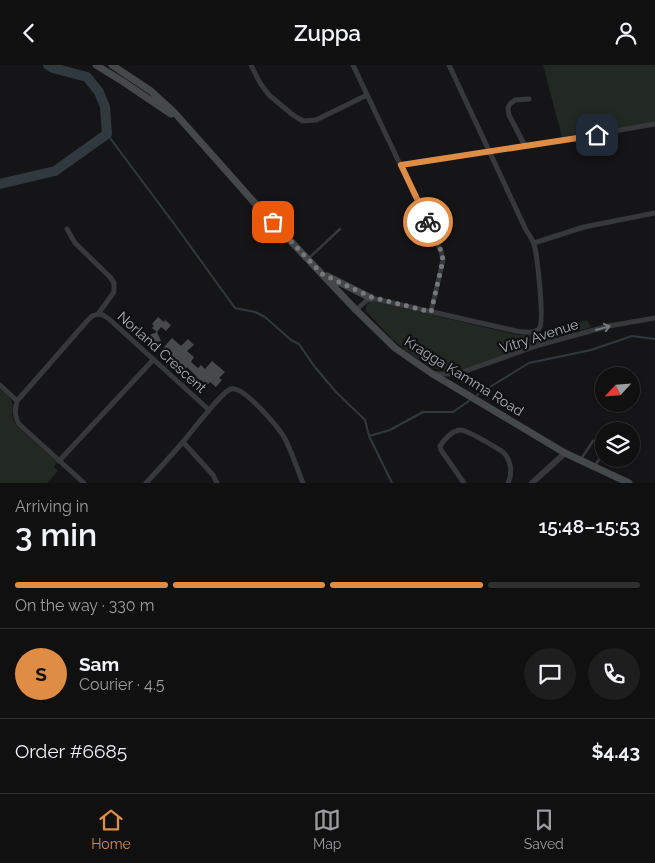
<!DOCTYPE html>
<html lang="en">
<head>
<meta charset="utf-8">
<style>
	:root { --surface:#101011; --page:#1e1e1f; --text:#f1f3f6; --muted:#9c9d9f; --line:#303031; --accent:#df8c45 }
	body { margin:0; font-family:Raleway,sans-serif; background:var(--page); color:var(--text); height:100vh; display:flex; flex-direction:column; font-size:19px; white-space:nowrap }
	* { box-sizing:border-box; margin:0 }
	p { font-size:16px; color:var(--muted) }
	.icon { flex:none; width:28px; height:28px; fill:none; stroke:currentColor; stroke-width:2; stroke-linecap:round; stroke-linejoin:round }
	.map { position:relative; height:418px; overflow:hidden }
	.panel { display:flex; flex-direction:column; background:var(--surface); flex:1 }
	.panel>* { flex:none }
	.needle { width:32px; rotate:244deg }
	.tools { position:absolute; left:595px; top:302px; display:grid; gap:10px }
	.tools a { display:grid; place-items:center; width:45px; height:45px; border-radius:50%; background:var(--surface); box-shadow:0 1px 4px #0004,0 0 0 1px var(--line); font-size:25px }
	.pin { position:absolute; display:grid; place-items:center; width:42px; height:42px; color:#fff; margin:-21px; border-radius:10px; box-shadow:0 2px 8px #0006 }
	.courier { position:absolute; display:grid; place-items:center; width:50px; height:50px; margin:-25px; border:4px solid #df8c45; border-radius:50%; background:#fff; color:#222; box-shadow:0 1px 6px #0007 }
	.headline em { font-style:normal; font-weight:600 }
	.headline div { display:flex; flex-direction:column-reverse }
	.headline { display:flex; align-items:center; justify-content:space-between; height:85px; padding:0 15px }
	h1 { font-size:32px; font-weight:600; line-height:38px }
	.bar { display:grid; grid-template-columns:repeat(4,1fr); gap:8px 5px; align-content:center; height:60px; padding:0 15px }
	.bar i { height:6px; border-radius:4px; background:var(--line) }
	.bar .on { background:var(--accent) }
	.bar p { grid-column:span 4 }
	.line { display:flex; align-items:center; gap:12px; padding:0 15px; border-top:1px solid var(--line) }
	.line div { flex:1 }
	.round { display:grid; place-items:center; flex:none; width:52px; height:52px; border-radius:26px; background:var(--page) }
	header { display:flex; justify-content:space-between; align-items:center; height:65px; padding:0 15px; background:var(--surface); font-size:22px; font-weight:600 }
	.dock { display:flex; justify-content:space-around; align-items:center; height:70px; border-top:1px solid var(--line); background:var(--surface); font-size:14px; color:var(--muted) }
	.dock a { display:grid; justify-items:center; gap:2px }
	.dock .on { color:var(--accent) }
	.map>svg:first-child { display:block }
	.green { fill:#222922 }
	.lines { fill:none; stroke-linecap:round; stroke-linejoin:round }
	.stream { stroke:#303a3e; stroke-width:2 }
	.river { stroke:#303a3e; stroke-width:10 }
	.building { fill:#47494c }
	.service { stroke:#37383b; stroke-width:2.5 }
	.minor { stroke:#37383b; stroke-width:5 }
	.tertiary { stroke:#37383b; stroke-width:6 }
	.secondary { stroke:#45484b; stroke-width:7 }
	.oneway { stroke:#75797e }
	.done { stroke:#75797e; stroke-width:5; stroke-dasharray:0 9 }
	.route { stroke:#df8c45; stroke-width:6 }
	.labels { text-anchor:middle; stroke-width:4.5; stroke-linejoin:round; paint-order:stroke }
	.street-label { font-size:14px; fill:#a8afb5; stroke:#101012 }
</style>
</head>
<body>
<header><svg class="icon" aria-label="back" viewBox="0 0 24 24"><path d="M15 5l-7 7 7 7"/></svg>Zuppa<svg class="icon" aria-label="person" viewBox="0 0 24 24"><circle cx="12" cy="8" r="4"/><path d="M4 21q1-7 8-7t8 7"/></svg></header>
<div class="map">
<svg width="655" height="418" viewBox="0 0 655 418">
	<rect width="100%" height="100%" fill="#151517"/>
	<path class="green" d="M543,0H655V57L562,72Z
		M373,236L513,269C540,273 562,264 587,255L591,262L529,281L461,306L452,307L432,303L412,290L393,275L366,246C365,241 368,237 373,236Z
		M0,324C4,328 11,332 12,337C15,347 8,348 17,361L57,397L54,402L58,406L47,418H0Z"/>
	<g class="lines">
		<path class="stream" d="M107,69L175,160L235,243L255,247L265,252L291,275L299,279L314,301L336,327L365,355L369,371L392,418
			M477,330L529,298L591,285L632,271L655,274
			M369,371L390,365L423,347H453L469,336"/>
		<path class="river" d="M0,119L55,106L107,69L105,42L99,27L87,12L53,3L48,0"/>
	</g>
	<path class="building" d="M158,252L164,257L165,255L171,260L166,266L161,262L157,267L161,276L152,279L147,271L157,267L152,263L154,261L152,259Z
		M172,273L181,281L188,274L194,280L187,286L194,292L191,297L198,303L201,300L205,304L212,296L225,307L219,313L222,315L216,322L210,317L207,320L201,315L199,317L195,314L197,312L187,302L181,309L177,305L180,301L171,292L172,290L164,282Z"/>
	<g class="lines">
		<path class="service" d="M309,193L340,164
			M620,366L625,359
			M631,370L634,367
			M581,394L593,376L598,375L604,378
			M595,400L604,388"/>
		<path class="minor" d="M251,0L260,18L269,30L293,50L303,56L316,55L367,30
			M353,0L441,186L443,195L431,247
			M525,81L509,50L508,43L510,39L515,35L529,34
			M401,100L551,77L655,59
			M67,164L75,178L110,212L114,218V227L98,249L92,251L87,256L17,336C15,345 14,351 19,359L84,418
			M534,178L584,162L655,148
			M356,245L367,235L371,233L516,266C523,267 534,269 539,264C545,257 537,190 534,179C532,174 529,169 526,165L449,0
			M98,249L103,250L109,254L209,345
			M434,309H457L539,280L609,261L655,253
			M0,320L17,336
			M183,377L213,410L217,418
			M59,396L153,295
			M146,418C158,405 170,392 182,378C190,369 222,326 231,324C244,321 277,361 284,372C291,384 297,404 303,418
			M464,418L441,385L440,381C444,375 451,367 459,365C467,364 495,382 503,387C511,395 513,408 508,418"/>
		<path class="tertiary" d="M532,418L565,388"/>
		<path class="secondary" d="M96,0L122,16L171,49
			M112,0L151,26L174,47L261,145L356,245L395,283L431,308L565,388L629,418
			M327,211L371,233"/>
	</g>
	<defs><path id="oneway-shaft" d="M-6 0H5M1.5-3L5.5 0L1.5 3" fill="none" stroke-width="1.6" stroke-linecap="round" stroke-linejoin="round" transform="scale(1.25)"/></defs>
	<use class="oneway" href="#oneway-shaft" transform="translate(603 263) rotate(-15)"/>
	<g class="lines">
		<path class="done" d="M273,157L322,209L371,232L431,247L443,195L441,186L428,157"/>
		<path class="route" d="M428,157L401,100L597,70"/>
	</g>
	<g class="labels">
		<g class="street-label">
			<text transform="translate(539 271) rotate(-18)" y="5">Vitry Avenue</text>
			<text transform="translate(162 287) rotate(42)" y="5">Norland Crescent</text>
			<text transform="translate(464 311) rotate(32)" y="5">Kragga Kamma Road</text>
		</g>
	</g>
</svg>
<div class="tools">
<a><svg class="needle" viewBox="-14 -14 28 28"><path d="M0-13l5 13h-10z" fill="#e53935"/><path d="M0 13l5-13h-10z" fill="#9c9d9f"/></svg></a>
<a><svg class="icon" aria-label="layers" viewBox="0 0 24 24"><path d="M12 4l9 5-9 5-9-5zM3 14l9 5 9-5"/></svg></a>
</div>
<div class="pin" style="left:273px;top:157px;background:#ea580c"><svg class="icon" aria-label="bag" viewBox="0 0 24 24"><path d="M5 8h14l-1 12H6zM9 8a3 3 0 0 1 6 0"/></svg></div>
<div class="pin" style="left:597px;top:70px;background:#1f2937"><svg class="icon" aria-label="home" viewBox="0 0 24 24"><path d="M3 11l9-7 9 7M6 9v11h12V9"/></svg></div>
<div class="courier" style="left:428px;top:157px"><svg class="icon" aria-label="bike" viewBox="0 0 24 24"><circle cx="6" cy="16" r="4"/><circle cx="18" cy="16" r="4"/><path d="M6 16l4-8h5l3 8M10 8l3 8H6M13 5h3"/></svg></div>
</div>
<section class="panel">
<div class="headline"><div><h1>3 min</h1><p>Arriving in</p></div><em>15:48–15:53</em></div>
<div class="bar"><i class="on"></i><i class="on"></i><i class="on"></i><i></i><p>On the way · 330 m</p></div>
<div class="line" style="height:90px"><b class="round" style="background:var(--accent);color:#111">S</b><div><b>Sam</b><p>Courier · 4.5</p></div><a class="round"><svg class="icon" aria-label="chat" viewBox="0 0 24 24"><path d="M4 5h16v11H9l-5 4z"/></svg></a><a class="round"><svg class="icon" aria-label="phone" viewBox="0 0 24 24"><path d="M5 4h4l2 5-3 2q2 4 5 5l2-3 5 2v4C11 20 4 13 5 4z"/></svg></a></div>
<div class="line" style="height:65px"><div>Order #6685</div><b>$4.43</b></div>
</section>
<nav class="dock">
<a class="on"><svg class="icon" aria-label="home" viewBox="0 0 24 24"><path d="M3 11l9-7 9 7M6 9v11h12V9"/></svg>Home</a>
<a><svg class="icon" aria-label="map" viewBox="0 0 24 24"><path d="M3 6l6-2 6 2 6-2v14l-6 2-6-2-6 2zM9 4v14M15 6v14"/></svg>Map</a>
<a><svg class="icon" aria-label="saved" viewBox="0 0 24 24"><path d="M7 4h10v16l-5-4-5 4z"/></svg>Saved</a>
</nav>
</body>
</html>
